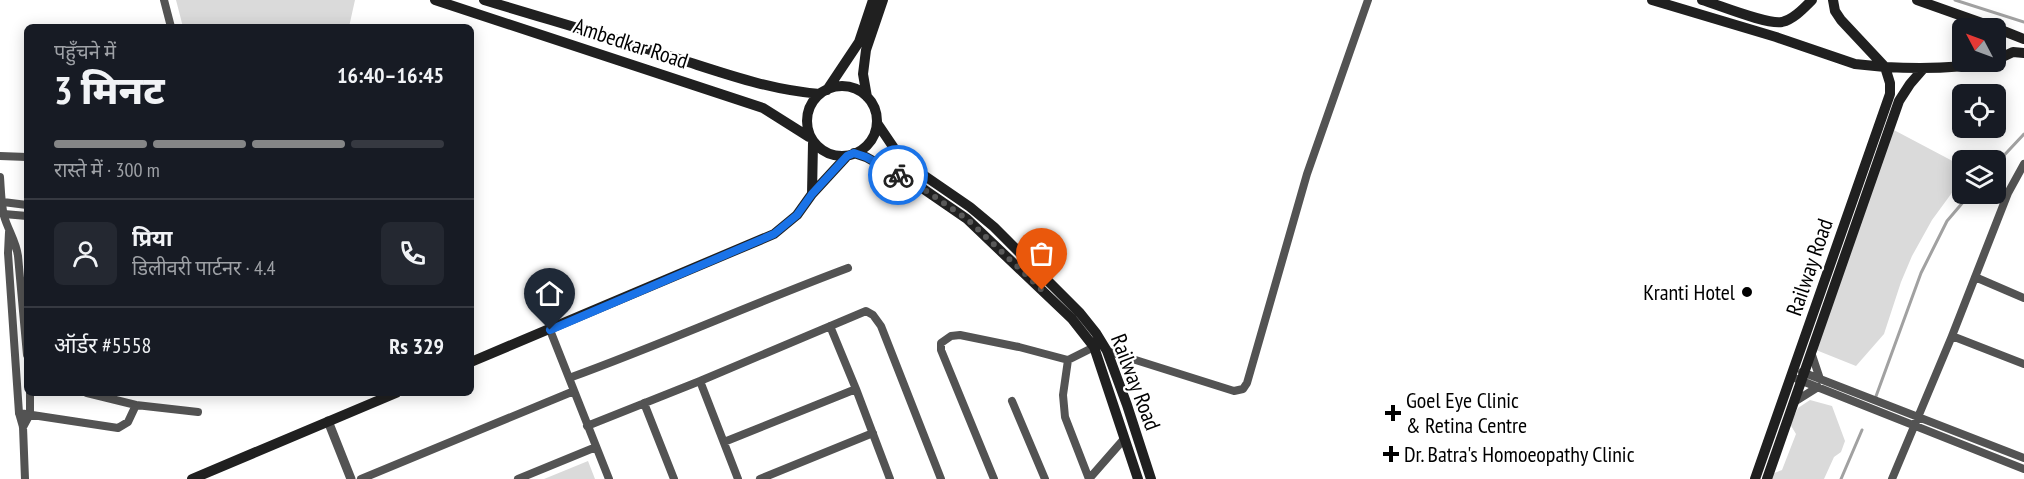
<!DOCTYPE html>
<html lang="hi">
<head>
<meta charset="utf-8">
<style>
	:root { --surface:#171b24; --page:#242831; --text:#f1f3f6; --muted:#9ea1a6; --line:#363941; --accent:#858687 }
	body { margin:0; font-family:"PT Sans Narrow","Noto Sans Devanagari",sans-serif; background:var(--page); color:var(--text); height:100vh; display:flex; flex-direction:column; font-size:22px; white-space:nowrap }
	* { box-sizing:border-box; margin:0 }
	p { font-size:20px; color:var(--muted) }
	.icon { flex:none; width:33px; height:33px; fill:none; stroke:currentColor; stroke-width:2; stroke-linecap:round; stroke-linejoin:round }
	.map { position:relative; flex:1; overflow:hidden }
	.sheet { position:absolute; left:24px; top:24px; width:450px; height:372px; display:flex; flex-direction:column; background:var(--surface); border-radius:9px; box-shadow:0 3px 15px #0003 }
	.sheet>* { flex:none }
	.needle { width:39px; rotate:311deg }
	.controls { position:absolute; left:1952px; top:18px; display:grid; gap:12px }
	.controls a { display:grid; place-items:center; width:54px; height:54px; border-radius:9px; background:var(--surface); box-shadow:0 3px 15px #0003; font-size:30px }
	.pin { position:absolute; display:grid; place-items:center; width:51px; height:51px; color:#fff; margin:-62px -26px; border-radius:50% 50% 50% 0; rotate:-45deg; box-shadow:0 0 6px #0007 }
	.pin .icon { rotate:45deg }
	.courier { position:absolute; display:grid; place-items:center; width:60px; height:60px; margin:-30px; border:4px solid #1a73e8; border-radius:50%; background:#fff; color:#222; box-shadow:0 2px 8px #0007 }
	.overview em { font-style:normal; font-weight:800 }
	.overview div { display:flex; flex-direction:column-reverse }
	.overview { display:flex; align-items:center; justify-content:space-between; height:102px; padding:0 30px }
	h1 { font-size:39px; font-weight:800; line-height:45px }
	.bar { display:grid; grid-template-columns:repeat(4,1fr); gap:9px 6px; align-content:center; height:72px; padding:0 30px }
	.bar i { height:8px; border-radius:4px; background:var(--line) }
	.bar .on { background:var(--accent) }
	.bar p { grid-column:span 4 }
	.line { display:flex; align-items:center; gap:15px; padding:0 30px; border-top:2px solid var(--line) }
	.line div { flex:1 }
	.round { display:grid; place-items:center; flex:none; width:63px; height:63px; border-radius:9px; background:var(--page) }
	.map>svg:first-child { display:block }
	.green { fill:#dadada }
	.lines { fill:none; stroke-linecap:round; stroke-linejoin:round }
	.stream { stroke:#a1a1a1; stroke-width:3 }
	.minor { stroke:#535353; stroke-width:8 }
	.tertiary { stroke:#535353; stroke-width:9 }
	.secondary { stroke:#202020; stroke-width:10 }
	.done { stroke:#595959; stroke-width:6; stroke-dasharray:0 10.8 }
	.route { stroke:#1a73e8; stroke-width:8 }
	.poi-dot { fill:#000; stroke:#fff; stroke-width:2 }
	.labels { text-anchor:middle; stroke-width:4.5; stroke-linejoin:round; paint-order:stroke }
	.street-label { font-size:22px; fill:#000; stroke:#fff }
	.poi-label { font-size:22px; fill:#000; stroke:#fff; text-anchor:start }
</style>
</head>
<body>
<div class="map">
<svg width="2024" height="479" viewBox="0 0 2024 479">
	<rect width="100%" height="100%" fill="#fff"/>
	<path class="green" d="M176,0H355L349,27H183Z
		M1892,129L1962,166V179L1932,220L1912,256L1901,282L1884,334L1856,366L1816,350Z
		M1810,400L1832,406L1845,441L1841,452L1834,457L1824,479H1771L1772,474L1782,470L1796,434L1790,424L1798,408Z
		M588,461L595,479H544Z"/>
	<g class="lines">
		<path class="stream" d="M1955,0L2024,22
			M1995,165L2024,134
			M1875,399L1921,273L1947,221L1970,194
			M1841,479L1862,430"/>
		<path class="minor" d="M164,0L171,27
			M0,156L27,157
			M0,177C1,190 1,203 4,216C8,230 16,241 18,256L27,355
			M3,202L27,205
			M4,214L27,216
			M9,232L8,253L19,413L23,427L25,479
			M1975,277L2024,298
			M830,326L856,389L890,479
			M550,330L609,479
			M1952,336L2024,364
			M1107,351L1234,391L1243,389L1247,383L1307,174L1368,0
			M1811,352L1820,379
			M1802,372L2024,458
			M569,378C663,344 754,303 848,268
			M1797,379L2024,469
			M87,393L136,405L198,412
			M1012,401L1045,479
			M1794,402L1818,387
			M644,403L674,479
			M19,413L118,428L128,422L136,405
			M587,426L700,381
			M23,427L30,414V393
			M724,442L856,389
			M361,479L574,391
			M518,479L596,447
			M738,479L700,381L866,311L873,315L881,326L941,479
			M760,479L873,433
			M994,479L941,350V343L951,336L960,335L1019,347L1068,360
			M1089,479L1065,417L1063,395L1068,360L1094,347
			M1089,479L1124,439
			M1892,479L1952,336L2008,193L2024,164"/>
		<path class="tertiary" d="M328,421L351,479"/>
		<path class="secondary" d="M435,0L763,108L809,137
			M484,0C550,20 616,39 682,60C729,75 771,90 820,94
			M1652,0L1776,37L1855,64L1885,67L1890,83V94L1755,479
			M1702,0C1719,5 1767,25 1782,22C1794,19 1804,8 1812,0
			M1833,0L1835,11L1841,20L1885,67C1921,69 1956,69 1992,62
			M1917,0L1996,28C2001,41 2003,47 1995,59
			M1996,28L2024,39
			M1996,60L2013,52L2024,53
			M807 121a35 35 0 1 1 70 0a35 35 0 1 1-70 0Z
			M827,90L859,42L873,0
			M867,97L863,74L866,50L883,0
			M877,123L898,154L922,174L970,207L994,227L1080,313L1096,333L1107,351L1127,405L1151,479
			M854,153L866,157L922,188L967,219L1072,319L1094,347L1138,479
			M812,194L813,143
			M471,362L774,234L797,215L812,194L847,156
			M192,479L396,393
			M1767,479L1899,101L1910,84L1923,69"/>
	</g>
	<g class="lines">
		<path class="done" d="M898,175L922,188L967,219L1042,290"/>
		<path class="route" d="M550,330L774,234L797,215L812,194L847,156L854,153L866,157L898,175"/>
	</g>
	<g class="poi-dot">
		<circle cx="1747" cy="292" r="6"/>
		<path d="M1390 404h6v6h6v6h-6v6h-6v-6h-6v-6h6z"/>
		<path d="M1388 445h6v6h6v6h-6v6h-6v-6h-6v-6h6z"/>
	</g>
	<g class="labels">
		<g class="street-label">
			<text transform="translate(631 43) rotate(18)" y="8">Ambedkar Road</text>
			<text transform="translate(1809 267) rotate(-71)" y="8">Railway Road</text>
			<text transform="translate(1136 382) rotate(69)" y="8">Railway Road</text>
		</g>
		<g class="poi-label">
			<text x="1735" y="300" text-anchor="end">Kranti Hotel</text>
			<text x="1406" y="408">Goel Eye Clinic<tspan x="1406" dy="25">&amp; Retina Centre</tspan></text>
			<text x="1404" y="462">Dr. Batra's Homoeopathy Clinic</text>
		</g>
	</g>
</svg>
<div class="controls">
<a><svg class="needle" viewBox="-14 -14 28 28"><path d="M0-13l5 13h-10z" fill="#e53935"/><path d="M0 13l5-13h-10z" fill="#9ea1a6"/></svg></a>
<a><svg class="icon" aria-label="locate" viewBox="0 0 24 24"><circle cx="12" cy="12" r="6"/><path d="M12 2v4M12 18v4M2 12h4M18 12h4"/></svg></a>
<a><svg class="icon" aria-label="layers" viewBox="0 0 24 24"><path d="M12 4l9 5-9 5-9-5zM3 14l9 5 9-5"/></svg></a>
</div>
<div class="pin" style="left:1042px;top:290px;background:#ea580c"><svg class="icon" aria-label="bag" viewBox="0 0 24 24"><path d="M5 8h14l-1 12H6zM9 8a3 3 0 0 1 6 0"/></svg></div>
<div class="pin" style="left:550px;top:330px;background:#1f2937"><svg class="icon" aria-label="home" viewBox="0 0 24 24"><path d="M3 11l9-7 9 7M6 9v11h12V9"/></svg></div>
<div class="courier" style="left:898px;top:175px"><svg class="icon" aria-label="bike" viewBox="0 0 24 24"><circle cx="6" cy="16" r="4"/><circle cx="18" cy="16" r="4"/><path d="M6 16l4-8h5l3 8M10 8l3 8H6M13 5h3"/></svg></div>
<section class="sheet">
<div class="overview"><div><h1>3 मिनट</h1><p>पहुँचने में</p></div><em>16:40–16:45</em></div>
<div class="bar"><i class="on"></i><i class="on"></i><i class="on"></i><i></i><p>रास्ते में · 300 m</p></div>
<div class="line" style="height:108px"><a class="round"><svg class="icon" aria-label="person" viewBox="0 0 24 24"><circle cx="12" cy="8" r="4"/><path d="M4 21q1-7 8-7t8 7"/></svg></a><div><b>प्रिया</b><p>डिलीवरी पार्टनर · 4.4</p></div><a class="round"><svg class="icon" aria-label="phone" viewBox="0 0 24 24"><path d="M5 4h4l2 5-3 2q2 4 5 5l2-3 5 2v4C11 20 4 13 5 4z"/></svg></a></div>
<div class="line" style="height:78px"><div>ऑर्डर #5558</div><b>Rs 329</b></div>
</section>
</div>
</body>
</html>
